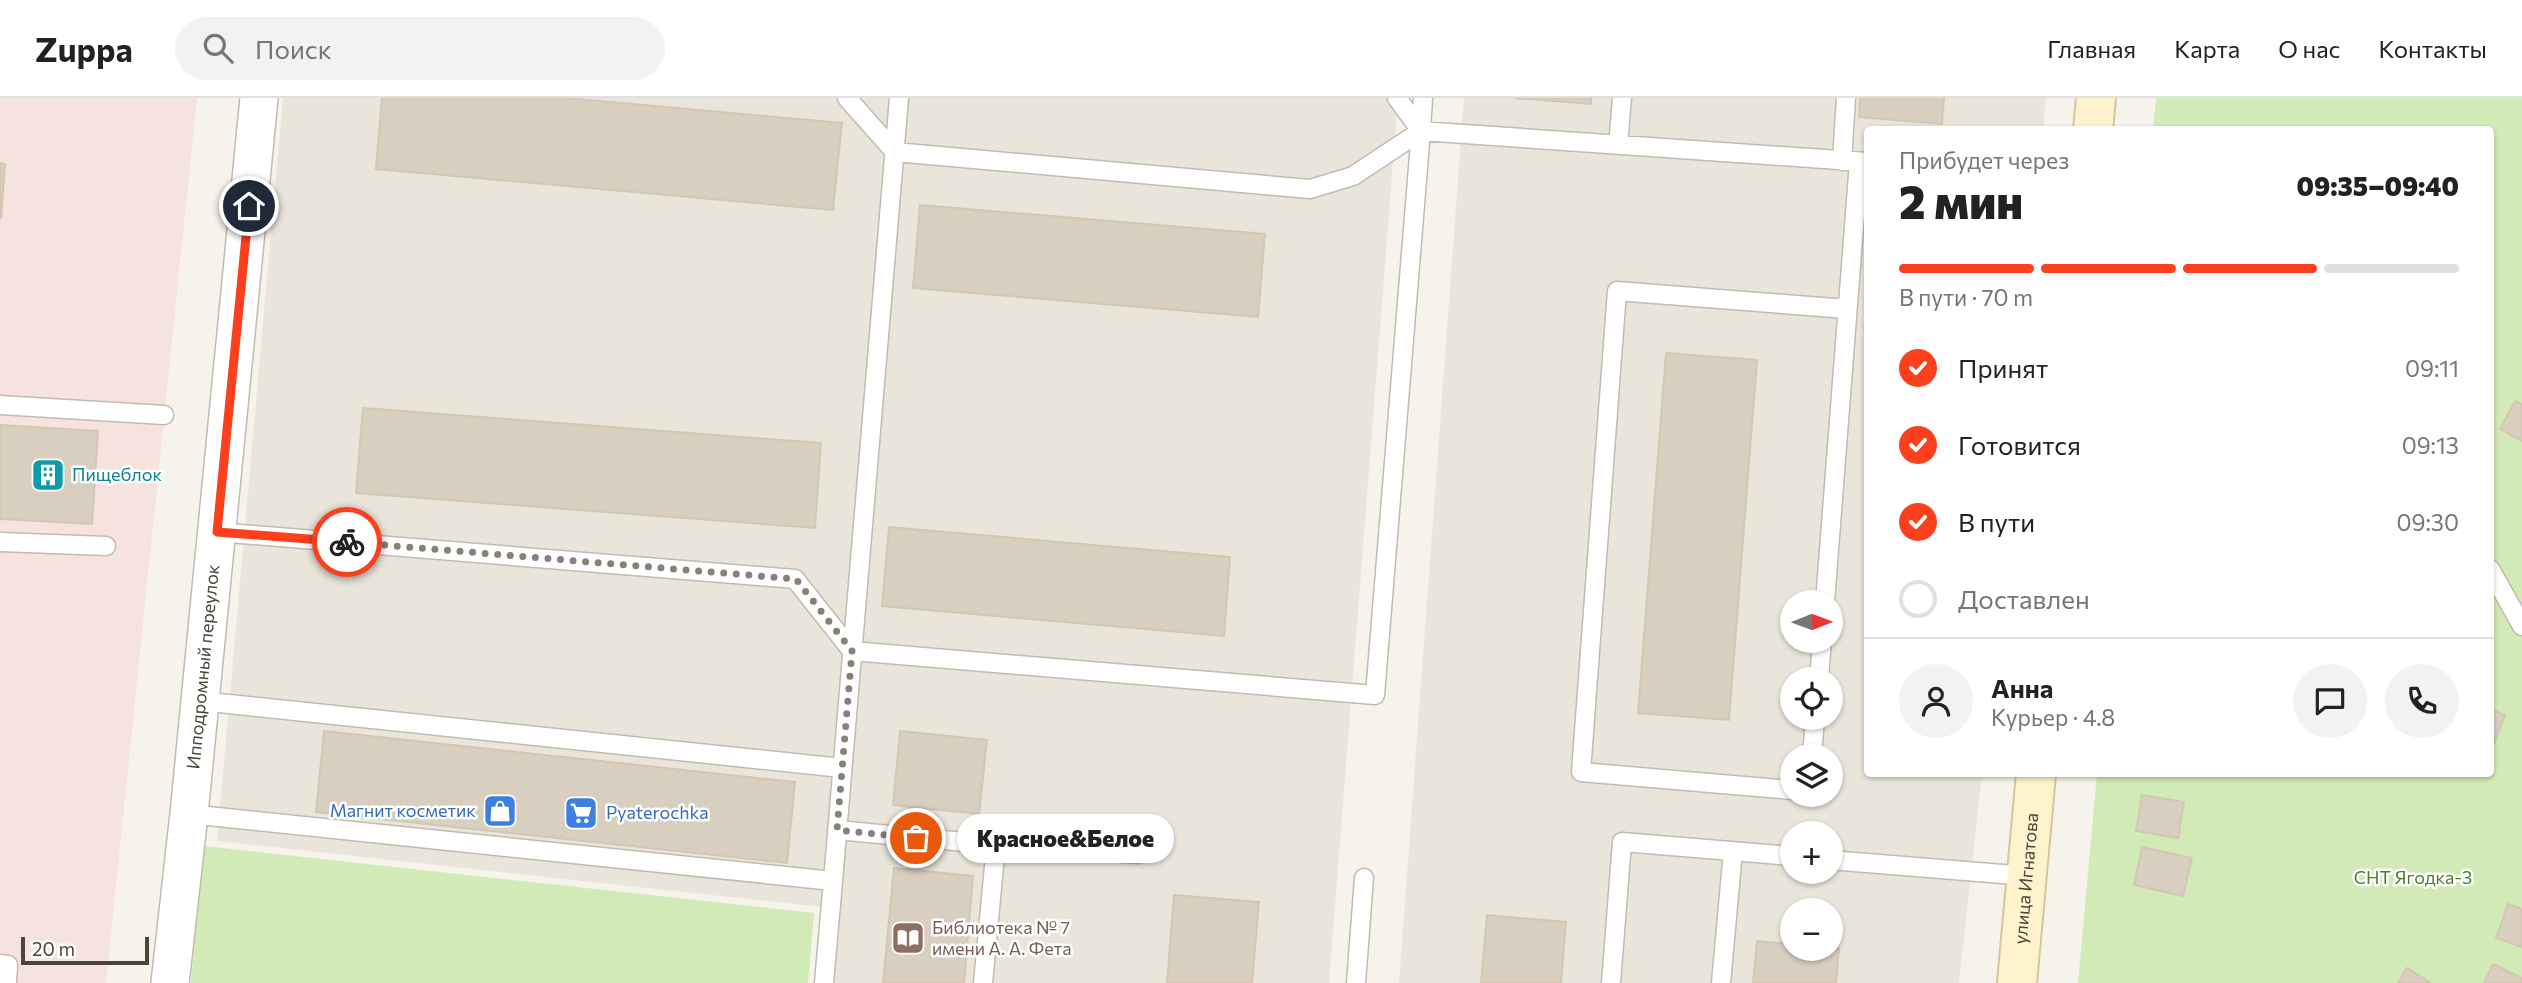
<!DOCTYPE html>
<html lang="ru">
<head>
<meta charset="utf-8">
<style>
	:root { --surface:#fff; --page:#f2f2f2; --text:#222; --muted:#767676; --line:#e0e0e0; --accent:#fc3f1d }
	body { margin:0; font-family:Commissioner,sans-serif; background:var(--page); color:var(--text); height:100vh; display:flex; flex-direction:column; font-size:26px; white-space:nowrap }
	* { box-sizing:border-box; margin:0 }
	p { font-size:23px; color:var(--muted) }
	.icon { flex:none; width:38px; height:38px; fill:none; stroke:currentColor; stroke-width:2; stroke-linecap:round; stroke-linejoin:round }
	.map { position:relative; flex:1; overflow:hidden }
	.drawer { position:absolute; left:1864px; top:28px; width:630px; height:651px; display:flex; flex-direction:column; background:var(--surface); border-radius:7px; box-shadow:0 2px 5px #0004 }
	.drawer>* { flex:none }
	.needle { width:46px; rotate:89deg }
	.controls { position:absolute; left:1780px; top:492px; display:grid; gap:14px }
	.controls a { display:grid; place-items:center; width:63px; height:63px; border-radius:50%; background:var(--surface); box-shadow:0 2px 5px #0004; font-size:35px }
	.scale { position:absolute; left:21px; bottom:18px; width:128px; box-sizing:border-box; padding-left:7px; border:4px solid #4b4439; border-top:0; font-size:19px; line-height:24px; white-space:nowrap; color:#4b4439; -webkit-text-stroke:5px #fff; paint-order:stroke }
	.pin { position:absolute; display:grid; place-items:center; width:60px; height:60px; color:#fff; margin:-30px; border:4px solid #fff; border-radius:50%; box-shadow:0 2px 7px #0007 }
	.courier { position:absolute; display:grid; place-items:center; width:70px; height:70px; margin:-35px; border:5px solid #fc3f1d; border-radius:50%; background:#fff; color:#222; box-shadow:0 2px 9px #0007 }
	.bubble { position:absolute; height:49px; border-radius:24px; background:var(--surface); box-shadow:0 2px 5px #0004; font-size:23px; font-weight:800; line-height:49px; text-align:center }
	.headline em { font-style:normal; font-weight:800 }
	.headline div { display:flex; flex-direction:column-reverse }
	.headline { display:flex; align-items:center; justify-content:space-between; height:119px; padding:0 35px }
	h1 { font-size:46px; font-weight:800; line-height:52px }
	.bar { display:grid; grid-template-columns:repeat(4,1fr); gap:10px 7px; align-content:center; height:84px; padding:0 35px }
	.bar i { height:9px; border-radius:5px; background:var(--line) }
	.bar .on { background:var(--accent) }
	.bar p { grid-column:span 4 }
	.line { display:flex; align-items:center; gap:18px; padding:0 35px; border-top:2px solid var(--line) }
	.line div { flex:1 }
	.round { display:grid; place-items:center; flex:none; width:74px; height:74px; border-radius:37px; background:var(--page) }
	ol { padding:0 35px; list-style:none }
	li { display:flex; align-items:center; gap:21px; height:77px }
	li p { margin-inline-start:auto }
	li .icon { padding:7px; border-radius:50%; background:var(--accent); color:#fff; stroke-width:4 }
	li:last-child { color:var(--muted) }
	li i { width:38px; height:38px; border:4px solid var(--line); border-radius:50% }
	header { display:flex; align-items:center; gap:42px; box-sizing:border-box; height:98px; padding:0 35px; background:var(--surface); border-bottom:2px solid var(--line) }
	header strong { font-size:33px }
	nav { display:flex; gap:38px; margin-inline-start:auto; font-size:24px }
	.search { width:490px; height:63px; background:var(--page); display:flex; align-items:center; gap:18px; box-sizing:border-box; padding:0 24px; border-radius:38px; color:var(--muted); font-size:26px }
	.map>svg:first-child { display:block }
	.residential { fill:#eae5da; fill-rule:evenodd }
	.medical { fill:#f6e3e0 }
	.green { fill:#d2eab5 }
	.building { fill:#d8cfc1; stroke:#d3c7b4; stroke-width:2 }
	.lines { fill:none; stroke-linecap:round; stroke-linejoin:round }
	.lane-casing { stroke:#c2bbae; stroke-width:21 }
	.street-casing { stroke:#c2bbae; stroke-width:40 }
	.secondary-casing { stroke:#d6c79b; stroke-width:42 }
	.lane { stroke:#fff; stroke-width:18 }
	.street { stroke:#fff; stroke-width:37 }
	.secondary { stroke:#fff3cd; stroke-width:38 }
	.done { stroke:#878178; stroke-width:7; stroke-dasharray:0 12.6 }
	.route { stroke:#fc3f1d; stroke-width:9 }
	.labels { text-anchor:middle; stroke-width:5; stroke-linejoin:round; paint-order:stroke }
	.culture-label { font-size:18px; fill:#0d838f; stroke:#fff; text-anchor:start }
	.street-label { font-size:18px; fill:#4b4439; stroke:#fff }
	.shop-label { font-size:18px; fill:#366cbe; stroke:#fff; text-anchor:end }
	.park-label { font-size:18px; fill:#4a7f2a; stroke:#fff }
	.education-label { font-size:18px; fill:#785e54; stroke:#fff; text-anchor:start }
</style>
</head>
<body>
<header>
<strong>Zuppa</strong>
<div class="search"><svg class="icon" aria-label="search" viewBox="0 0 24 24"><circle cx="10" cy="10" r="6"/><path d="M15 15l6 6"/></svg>Поиск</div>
<nav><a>Главная</a><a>Карта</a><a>О нас</a><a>Контакты</a></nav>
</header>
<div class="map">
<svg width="2522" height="885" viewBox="0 0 2522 885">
	<rect width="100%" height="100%" fill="#f6f3ec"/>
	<path class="residential" d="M283,0H1398L1329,885H814L821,809L217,743Z
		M1464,0H2046L2043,31L1867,32V676H1982L1959,885H1399ZM1792,504H1830V542H1792ZM1792,581H1830V620H1792ZM1792,658H1830V696H1792ZM1792,735H1830V774H1792ZM1792,812H1830V850H1792Z"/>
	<path class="medical" d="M0,0H197L106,885H0Z"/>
	<path class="green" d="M2156,0H2522V885H2078L2097,676H2490V32L2153,31Z
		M203,748L814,815L808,885H191Z"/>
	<path class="building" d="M382,0H567L842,25L833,112L376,71Z
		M1514,0H1591V6Z
		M1860,0H1944L1942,26L1859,19Z
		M0,65L5,66L1,120H0Z
		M920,107L1265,136L1258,219L913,190Z
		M1666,255L1757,262L1729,622L1638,615Z
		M2515,303L2522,306V343L2500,331Z
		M363,310L821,345L815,430L356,395Z
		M0,327L98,333L92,426L0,421Z
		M889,429L1230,459L1224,538L882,508Z
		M2490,611L2505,617L2492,651L2490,650Z
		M324,633L795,684L787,765L316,714Z
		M900,633L987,642L979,716L893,707Z
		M2142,697L2184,704L2178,740L2136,733Z
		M2142,749L2192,760L2183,798L2134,787Z
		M894,770L973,778L964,885H883Z
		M1174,797L1259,804L1252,885H1167Z
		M2508,806L2522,811V849L2496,840Z
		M1487,817L1566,824L1561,885H1481Z
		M1757,843L1792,846V850H1839L1836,885H1753Z
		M2493,866L2522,880V885H2484Z
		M2407,870L2431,885H2398Z"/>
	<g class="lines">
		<defs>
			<path id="lane" d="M847,0L895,54L1310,91L1353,78L1421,33
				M1423,0L1421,33L1867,64
				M1618,47L1622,0
				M1842,63L1846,0
				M0,307L164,317
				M217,434L795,481L852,553L1375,597L1421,33L1397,0
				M0,444L106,448
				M2490,471L2522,528
				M1825,504L1859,64
				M1819,581L1822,542
				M200,603L842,670
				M1812,658L1815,620
				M1792,692L1581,674L1617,193L1847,211
				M189,716L833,783L824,885
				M837,732L996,747L983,885
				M996,747L1138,756
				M1830,762L2027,778
				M833,783L899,0
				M0,866L8,867L7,885
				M1356,885L1364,780
				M1611,885L1622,744L1792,758
				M1721,885L1733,753"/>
			<g id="street">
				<path id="s1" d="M170,885L189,716L259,0"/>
			</g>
			<g id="secondary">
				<path d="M2093,32L2096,0"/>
				<path id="s2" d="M2017,885L2036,676"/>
			</g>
		</defs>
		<use href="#lane" class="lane-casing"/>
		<use href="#street" class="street-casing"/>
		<use href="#secondary" class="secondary-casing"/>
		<use href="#lane" class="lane"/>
		<use href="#street" class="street"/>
		<use href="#secondary" class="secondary"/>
	</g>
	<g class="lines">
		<path class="done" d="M347,444L796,481L852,553L837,732L916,740"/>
		<path class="route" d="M249,108L217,434L347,444"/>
	</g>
	<defs>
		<symbol id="building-square" viewBox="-11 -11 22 22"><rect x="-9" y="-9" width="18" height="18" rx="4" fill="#0f9aa8" stroke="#fff"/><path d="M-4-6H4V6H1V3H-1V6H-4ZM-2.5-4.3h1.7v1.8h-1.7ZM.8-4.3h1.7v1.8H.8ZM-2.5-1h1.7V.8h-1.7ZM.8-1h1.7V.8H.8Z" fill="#fff"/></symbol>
		<symbol id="shop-square" viewBox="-11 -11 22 22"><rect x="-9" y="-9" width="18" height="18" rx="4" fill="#3f7fe0" stroke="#fff"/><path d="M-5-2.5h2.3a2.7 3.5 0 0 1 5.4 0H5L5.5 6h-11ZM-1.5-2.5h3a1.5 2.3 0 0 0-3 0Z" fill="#fff"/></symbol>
		<symbol id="supermarket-square" viewBox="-11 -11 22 22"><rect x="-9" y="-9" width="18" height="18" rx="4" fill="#3f7fe0" stroke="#fff"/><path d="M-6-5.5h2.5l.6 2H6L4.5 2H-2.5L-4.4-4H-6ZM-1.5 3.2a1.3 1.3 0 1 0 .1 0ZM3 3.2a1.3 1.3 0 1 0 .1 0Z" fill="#fff"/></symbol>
		<symbol id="library-square" viewBox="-11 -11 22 22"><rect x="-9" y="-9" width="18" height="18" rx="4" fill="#8d6e63" stroke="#fff"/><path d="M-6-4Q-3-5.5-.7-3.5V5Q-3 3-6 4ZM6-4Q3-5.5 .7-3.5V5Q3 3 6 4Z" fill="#fff"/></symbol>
	</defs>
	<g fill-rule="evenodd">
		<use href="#building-square" x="29" y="358" width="38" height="38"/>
		<use href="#shop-square" x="481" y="694" width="38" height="38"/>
		<use href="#supermarket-square" x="562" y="696" width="38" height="38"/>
		<use href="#library-square" x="889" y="821" width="38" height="38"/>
	</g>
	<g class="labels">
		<g class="culture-label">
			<text x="72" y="383">Пищеблок</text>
		</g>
		<g class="street-label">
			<text dy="6" stroke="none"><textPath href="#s1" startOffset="318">Ипподромный переулок</textPath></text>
			<text dy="6" stroke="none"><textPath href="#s2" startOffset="105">улица Игнатова</textPath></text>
		</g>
		<g class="shop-label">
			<text x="476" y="719">Магнит косметик</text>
			<text x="606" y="721" text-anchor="start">Pyaterochka</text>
		</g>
		<g class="park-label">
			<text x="2413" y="786">СНТ Ягодка-3</text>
		</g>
		<g class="education-label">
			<text x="932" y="836">Библиотека № 7<tspan x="932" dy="21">имени А. А. Фета</tspan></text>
		</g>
	</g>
</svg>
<div class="controls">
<a><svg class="needle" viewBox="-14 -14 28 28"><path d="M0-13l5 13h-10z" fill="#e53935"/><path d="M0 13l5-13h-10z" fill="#767676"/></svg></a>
<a><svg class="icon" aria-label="locate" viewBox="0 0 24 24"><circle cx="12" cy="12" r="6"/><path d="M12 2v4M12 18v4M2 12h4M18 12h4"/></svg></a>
<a><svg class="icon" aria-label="layers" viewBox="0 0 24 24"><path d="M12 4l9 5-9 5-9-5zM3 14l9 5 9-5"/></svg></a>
<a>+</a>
<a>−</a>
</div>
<div class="scale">20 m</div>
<div class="pin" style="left:916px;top:740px;background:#ea580c"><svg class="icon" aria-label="bag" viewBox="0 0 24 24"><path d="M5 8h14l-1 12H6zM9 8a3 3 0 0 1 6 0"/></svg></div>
<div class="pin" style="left:249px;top:108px;background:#1f2937"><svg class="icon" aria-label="home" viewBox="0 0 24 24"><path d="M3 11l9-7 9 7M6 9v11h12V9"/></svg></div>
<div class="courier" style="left:347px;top:444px"><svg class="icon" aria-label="bike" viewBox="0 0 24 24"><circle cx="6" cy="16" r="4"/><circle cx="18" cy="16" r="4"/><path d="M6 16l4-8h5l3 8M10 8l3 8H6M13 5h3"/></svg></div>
<div class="bubble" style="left:957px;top:716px;width:217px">Красное&amp;Белое</div>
<section class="drawer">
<div class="headline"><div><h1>2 мин</h1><p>Прибудет через</p></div><em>09:35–09:40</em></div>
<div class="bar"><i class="on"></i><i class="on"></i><i class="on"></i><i></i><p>В пути · 70 m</p></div>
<ol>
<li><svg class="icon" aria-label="check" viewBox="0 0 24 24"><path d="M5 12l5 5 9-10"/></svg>Принят<p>09:11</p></li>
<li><svg class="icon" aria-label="check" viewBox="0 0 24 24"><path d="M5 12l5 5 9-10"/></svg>Готовится<p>09:13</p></li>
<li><svg class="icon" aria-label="check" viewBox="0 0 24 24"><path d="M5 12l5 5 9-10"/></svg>В пути<p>09:30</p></li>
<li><i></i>Доставлен</li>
</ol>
<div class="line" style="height:126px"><a class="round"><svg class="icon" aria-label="person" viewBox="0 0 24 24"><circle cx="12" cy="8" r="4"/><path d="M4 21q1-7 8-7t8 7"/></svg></a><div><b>Анна</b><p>Курьер · 4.8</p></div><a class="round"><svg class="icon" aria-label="chat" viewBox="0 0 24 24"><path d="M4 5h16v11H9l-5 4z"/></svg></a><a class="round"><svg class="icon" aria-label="phone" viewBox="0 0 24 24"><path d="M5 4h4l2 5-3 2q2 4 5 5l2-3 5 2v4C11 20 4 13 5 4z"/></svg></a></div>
</section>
</div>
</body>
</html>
